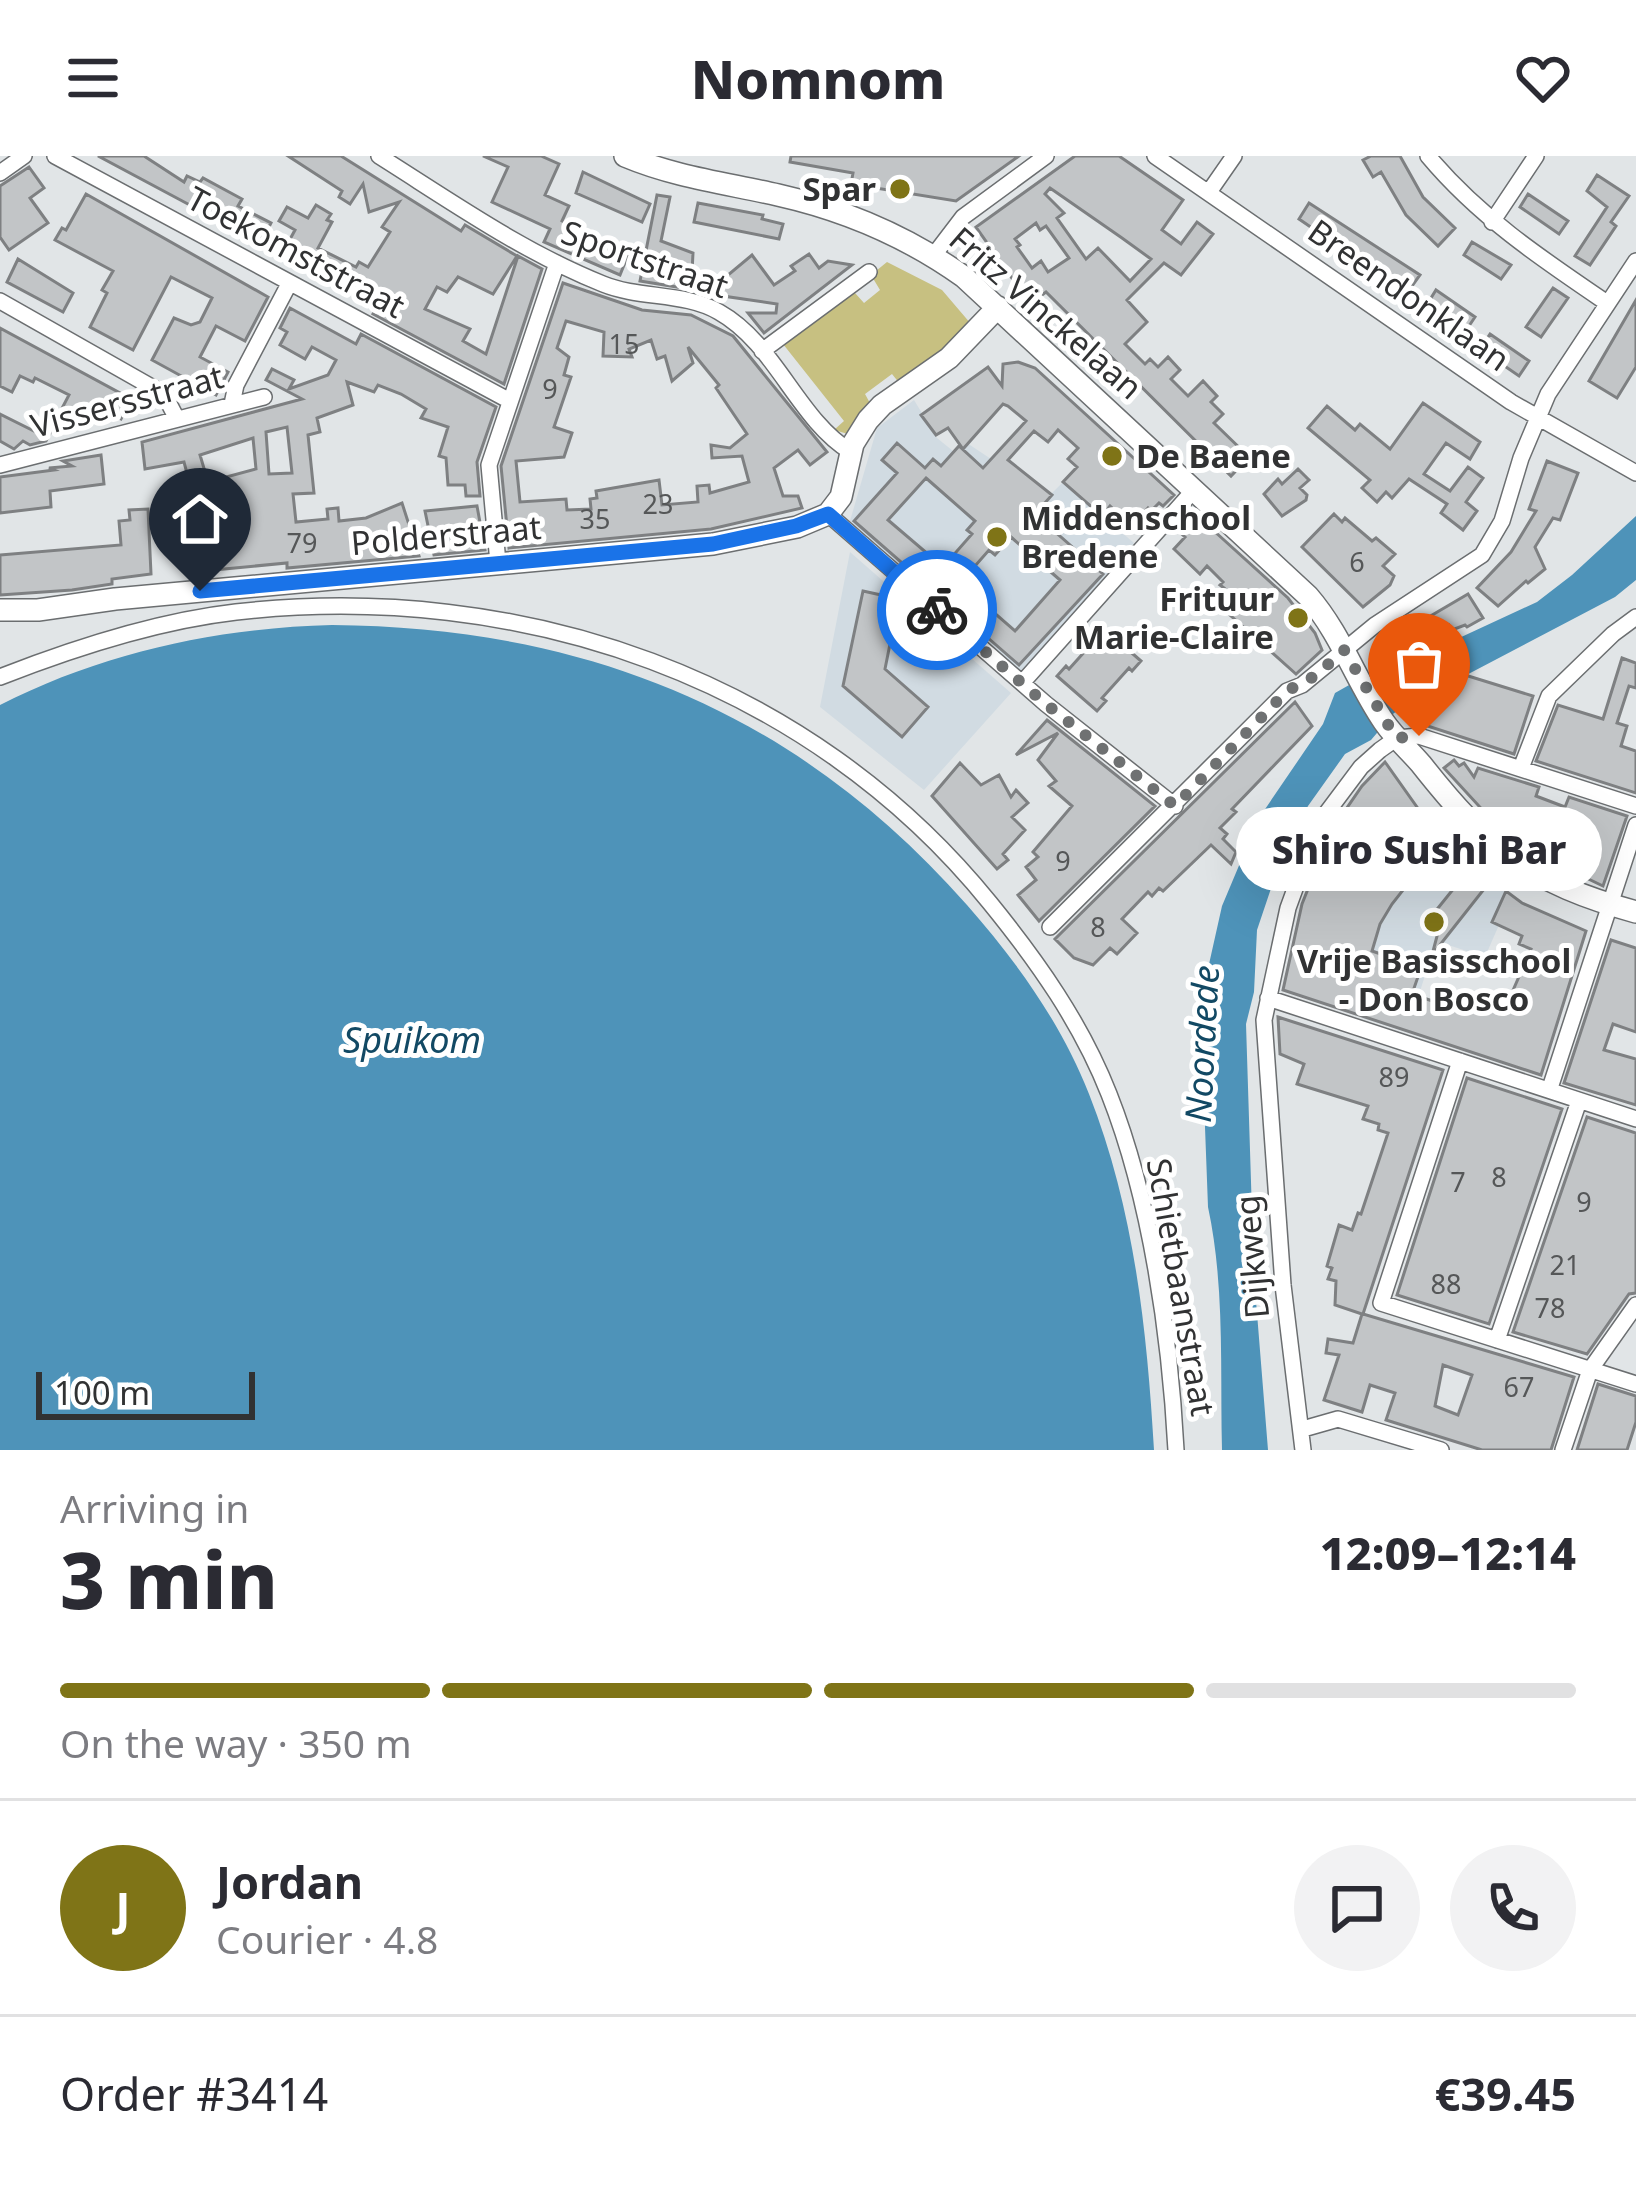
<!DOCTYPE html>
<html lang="en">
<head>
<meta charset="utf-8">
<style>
	:root { --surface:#fff; --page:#f2f2f3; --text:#2b2b33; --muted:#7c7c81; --line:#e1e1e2; --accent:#7f7417 }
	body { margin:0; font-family:"Noto Sans",sans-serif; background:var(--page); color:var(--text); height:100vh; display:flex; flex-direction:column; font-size:45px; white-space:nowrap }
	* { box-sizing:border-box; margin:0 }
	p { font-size:39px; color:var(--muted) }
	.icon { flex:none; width:66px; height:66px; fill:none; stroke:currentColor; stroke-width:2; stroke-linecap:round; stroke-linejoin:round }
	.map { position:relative; height:1294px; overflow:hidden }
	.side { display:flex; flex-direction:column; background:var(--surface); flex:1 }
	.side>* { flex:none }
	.scale { position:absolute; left:36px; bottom:30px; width:219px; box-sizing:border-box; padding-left:12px; border:6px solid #313233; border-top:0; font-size:33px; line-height:42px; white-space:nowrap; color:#313233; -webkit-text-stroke:9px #fff; paint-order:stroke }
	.pin { position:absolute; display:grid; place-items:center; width:102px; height:102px; color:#fff; margin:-123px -51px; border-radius:50% 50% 50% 0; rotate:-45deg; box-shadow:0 0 12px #0007 }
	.pin .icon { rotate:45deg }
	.courier { position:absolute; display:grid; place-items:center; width:120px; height:120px; margin:-60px; border:9px solid #1a73e8; border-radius:50%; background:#fff; color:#222; box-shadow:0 3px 15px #0007 }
	.bubble { position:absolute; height:84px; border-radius:42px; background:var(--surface); box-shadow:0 12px 48px #0002; font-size:39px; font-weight:800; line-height:84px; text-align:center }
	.overview em { font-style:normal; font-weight:800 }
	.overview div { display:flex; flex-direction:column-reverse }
	.overview { display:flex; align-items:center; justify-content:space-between; height:204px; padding:0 60px }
	h1 { font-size:78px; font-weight:800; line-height:90px }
	.bar { display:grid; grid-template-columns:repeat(4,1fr); gap:18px 12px; align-content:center; height:144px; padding:0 60px }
	.bar i { height:15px; border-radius:9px; background:var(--line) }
	.bar .on { background:var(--accent) }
	.bar p { grid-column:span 4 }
	.line { display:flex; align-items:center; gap:30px; padding:0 60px; border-top:3px solid var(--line) }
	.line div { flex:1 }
	.round { display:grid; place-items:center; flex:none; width:126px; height:126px; border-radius:63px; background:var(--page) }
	header { display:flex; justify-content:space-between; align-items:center; height:156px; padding:0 60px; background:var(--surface); font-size:54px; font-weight:800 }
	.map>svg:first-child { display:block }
	.built { fill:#d1dbe2 }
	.green { fill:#c7c081 }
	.water { fill:#4e93b9 }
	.building { fill:#c2c5c7; stroke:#7e8082; stroke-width:3; fill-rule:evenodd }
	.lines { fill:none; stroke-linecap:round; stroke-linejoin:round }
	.street-casing { stroke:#6b6e70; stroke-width:18 }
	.secondary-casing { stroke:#6b6e70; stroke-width:24 }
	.street { stroke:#fff; stroke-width:15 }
	.secondary { stroke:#fff; stroke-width:21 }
	.done { stroke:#6f7172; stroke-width:12; stroke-dasharray:0 21.6 }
	.route { stroke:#1a73e8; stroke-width:15 }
	.poi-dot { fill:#7f7417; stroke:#fff; stroke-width:4.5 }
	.labels { text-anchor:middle; stroke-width:10; stroke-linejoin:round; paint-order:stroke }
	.number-label { font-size:27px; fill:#555758 }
	.poi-label { font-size:33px; font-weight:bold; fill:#313233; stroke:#fff; text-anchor:end }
	.street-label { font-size:33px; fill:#313233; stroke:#fff }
	.water-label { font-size:36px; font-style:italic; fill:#124964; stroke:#fff }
</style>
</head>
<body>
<header><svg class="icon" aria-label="menu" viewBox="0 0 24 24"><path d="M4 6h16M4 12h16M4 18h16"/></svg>Nomnom<svg class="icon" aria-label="heart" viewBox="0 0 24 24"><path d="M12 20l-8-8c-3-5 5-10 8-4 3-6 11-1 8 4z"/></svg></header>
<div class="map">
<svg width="1636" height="1294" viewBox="0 0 1636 1294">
	<rect width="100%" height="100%" fill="#e1e5e7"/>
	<path class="built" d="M914,244L937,282L953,295L964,285L1021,323L1026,317L1051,338L1063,326L1134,387L1022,516L850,365L877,272Z
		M850,396L1011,537L924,634L820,551Z
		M1422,659L1427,672L1512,739L1485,801L1436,785L1407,876L1362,862L1375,820L1352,812Z"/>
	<path class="green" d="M887,106L942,134L971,168L942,197L900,228L892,218L865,238L871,249L848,278L834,274L844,265L783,188L855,137L864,147L880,134L871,119Z"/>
	<path class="water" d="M1636,360V424L1615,441L1394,557L1371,584L1345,598L1308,650L1284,694L1257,774L1254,836L1246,868L1254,1120L1268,1294H1222C1220,1214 1225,1130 1208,1051L1201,865L1203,835L1222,750L1259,662L1323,568L1335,537L1381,511L1416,502L1537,446L1572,419Z
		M332,469C587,471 797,556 967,749C1017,806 1061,867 1089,938C1134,1052 1147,1173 1154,1294H0V549C104,496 217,472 332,469Z"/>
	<path class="building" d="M98,0H144L184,26L187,20L200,26L203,22L242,43L238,50L271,67L261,87Z
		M288,0H341L461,75L465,69L517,100L493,138L458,121L447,136L437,131L425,153L470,173L463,185L486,198L518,100L542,113L504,228L373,158L378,149L282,98L295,74L279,65L287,51L308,62L316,49L331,58L327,64L332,66L318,92L356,111L359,106L368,111L390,76L382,71L399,46L369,56L363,28L350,48L339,41L342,35Z
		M483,0H541L559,8L545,39L569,50L562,65L569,69L567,74L630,94L620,119L544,86L550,73L492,46L508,11Z
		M791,0H1019L956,45L851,28L853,17L790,6Z
		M1075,0H1119L1183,44L1162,74L1181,88L1197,66L1213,78L1181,119L1164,107L1127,144L1147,166L1125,188L1145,208L1150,203L1158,211L1168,201L1180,214L1171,223L1188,240L1203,225L1217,240L1211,246L1223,258L1214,267L1249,301L1231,320L1046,136L1030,148L976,71ZM1050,32L1122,82L1151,103L1130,125L1098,92L1086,103L1057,62L1064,57L1045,38ZM1036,67L1040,74L1046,70L1069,102L1048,116L1041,105L1032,112L1017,91L1020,89L1015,83Z
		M1371,0H1400L1423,41L1455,72L1438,90L1406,59L1381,16L1373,21L1363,4Z
		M29,11L44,32L30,42L48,67L9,94L0,81V30Z
		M583,16L650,48L642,66L576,37Z
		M1597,19L1629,40L1611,66L1616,70L1590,109L1575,100L1607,51L1587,35Z
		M86,38L268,141L245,185L216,170L200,201L228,216L216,239L152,204L174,162L191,169L200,166L212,142L171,121L133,194L90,171L107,137L102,134L113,115L55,84L62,72L66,74Z
		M1528,38L1568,65L1559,78L1520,51Z
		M657,39L670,41L661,85L693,97L692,116L704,122L701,135L640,125Z
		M698,47L763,59L762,63L783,68L779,83L694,66Z
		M1309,47L1420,119L1407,137L1299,63Z
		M1472,86L1511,109L1501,123L1464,99Z
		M809,98L819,112L828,105L852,109L764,177L748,157H776L777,148L723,140L716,129L752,99L774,129L795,115L791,110Z
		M18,103L73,137L63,156L7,126Z
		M563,127L642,154L691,159L733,180L827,296L810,309L798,294L774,312L783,340H798L802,352L711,373L509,392L501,310ZM566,165L604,176L603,200L632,201L629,193L651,184L657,203L665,200L672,225L693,207L688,191L719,229L716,232L747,278L730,292L711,289L712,302L742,300L749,326L710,337L709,329L697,330L698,346L662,349L659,324L596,335L597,342L590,343L591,353L567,354L566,343L520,346L516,305L564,301L572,277L554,271L571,221L564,219L569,201L557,192Z
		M1553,132L1568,142L1541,181L1526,171Z
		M1436,134L1475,161L1465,176L1426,150Z
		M1636,144V211L1617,242L1589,225Z
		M290,152L356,188L361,178L496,251L477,306L480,340H466L465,329H448L446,302L439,300L448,271L421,262L426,253L401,238L378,229L374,236L347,226L353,249L317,262L320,276L308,279L314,337L293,338L296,366L328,363L327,353L338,352L339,365L366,362L402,347L419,400L287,412V407L192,416L189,388L244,382L242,359L172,368L169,340L192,336L184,306L145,313L142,286L302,243L266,224L272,213L294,224L289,233L328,219L336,204L312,191L305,203L280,189L287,176L280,172ZM287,271L292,317L269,318L266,276ZM253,282L256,313L208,326L200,299Z
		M0,172L131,243L121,263L104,254L101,260L85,252L76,270L58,260L69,239L35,222L33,226L20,220L12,236L0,230Z
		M1490,178L1529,205L1519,220L1480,193Z
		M1018,206L1035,212L1174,339L1163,350L1159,347L1151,355L1148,352L1131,370L1110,350L1102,360L1063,326L1077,311L1068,303L1078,292L1058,274L1048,286L1034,275L1008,304L1052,339L1035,358L1103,418L1019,509L854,365L897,317L882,304L897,287L925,312L933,303L941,310L959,290L983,312L1026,265L1008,250L1003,248L963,293L948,272L936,279L921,259L988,211L1002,230L1003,208ZM926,322L975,365L967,374L972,378L943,411L888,364ZM1011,381L1060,424L1015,475L960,427L989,394L995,399Z
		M1423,247L1480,286L1470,303L1446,287L1424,318L1450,335L1468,311L1483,322L1466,346L1477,355L1463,374L1441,357L1447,348L1409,323L1392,342L1386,336L1377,346L1362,332L1370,324L1308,272L1327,250L1355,274L1360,268L1390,293Z
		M0,258L36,276L44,261L55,268L46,285L30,289L23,285L14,293L0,285Z
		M101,299L104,328L50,335L51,351L0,357V321L54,314L49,312L72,310L63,305Z
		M1547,305L1578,317L1560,364L1553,362L1535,391L1545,413L1528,427L1526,425L1498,450L1477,432L1511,396L1536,355L1529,353Z
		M1298,313L1309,324L1300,332L1307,339L1306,344L1282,360L1264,338L1278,323L1282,328Z
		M477,350L485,394L434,399L425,355Z
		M148,353L151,418L112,423V428L72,434L0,439V399L121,389L119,365L130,364L129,354Z
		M1192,355L1288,442L1315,477L1322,494L1296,518L1213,444L1224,432L1220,429L1223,426L1207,410L1200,418L1174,393L1185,381L1176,373Z
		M1334,358L1342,366L1345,362L1372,385L1376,382L1395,398L1383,410L1394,420L1390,429L1363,451L1302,391Z
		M863,435L899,443L885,513L928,551L902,581L843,530Z
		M1468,438L1483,462L1467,471L1465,469L1452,474L1449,469L1419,487L1410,472Z
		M1101,470L1141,505L1132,515L1129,512L1102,542L1106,545L1097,555L1057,520L1066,510L1069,513L1096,483L1092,480Z
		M1622,502L1636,507V532L1629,530L1617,567L1627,570L1621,590L1636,595V637L1536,605L1558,549L1603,563Z
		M1465,519L1533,540L1514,598L1409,564L1401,553Z
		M1295,546L1312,570L1232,653L1236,656L1220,672L1227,678L1223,683L1236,696L1231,708L1211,689L1163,735L1159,732L1152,740L1148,736L1122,763L1137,777L1117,798L1110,792L1093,809L1074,802L1055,783Z
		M1047,564L1155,650L1039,765L1018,739L1036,724L1026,711L1038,701L1033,696L1072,650L1049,630L1056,625L1038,604L1058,577L1016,599Z
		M1454,604L1459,610L1464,607L1474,621L1478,612L1539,631L1536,640L1565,651L1569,641L1627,660L1603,730L1524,692L1528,678L1520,689L1500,673L1444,612Z
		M1385,606L1429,668L1427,671L1492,723L1432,799L1440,769L1430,762L1463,721L1432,697L1392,748L1380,768L1372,795L1421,812L1412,838L1450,851L1454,840L1504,855L1531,793L1519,788L1522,780L1492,766L1506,735L1522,747L1586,775L1541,919L1283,834L1302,748L1331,675L1362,630ZM1387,663L1402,684L1382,709L1362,689L1370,683L1367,679Z
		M960,607L981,629L999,619L1011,641L1016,634L1028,647L1012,661L1025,674L1003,698L1008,704L997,713L932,640Z
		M1611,784L1636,792V876L1613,868L1604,894L1636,903V949L1564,927Z
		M1278,861L1443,914L1363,1158L1574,1221L1551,1294H1482L1386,1264L1395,1237L1370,1229L1362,1256L1324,1244L1339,1199L1326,1197L1328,1183L1353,1187L1362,1158L1335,1149L1336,1125L1328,1123L1332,1112L1327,1110L1339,1069L1352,1074L1358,1057L1361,1058L1388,977L1378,974L1379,968L1363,963L1368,950L1297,928L1304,908L1280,898ZM1443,1209L1472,1219L1458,1259L1435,1250Z
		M1467,922L1562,953L1489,1168L1397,1139Z
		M1587,961L1636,977V1137L1629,1138L1587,1198L1513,1176Z
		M1598,1228L1636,1240V1266L1627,1294H1577Z"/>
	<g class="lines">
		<defs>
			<path id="street" d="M55,0L510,245
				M379,0C452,46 523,96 603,128C640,143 685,136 719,156C776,188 797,263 851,296
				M1155,0L1511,246L1636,317
				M1428,0C1479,61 1542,103 1607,147
				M0,17L24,0
				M1209,36L1234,0
				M1492,66L1536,0
				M934,99L963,61L1046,0
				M0,145L164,238L177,263
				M762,195L869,116
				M232,248L236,229L289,128
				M0,309L264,241
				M828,358L1046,548L1175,650
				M498,407L489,309L557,107
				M0,521C74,492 157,465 236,456C520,424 808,522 990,747C1038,806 1081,867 1109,938C1151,1044 1170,1181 1176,1294
				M1022,527L1194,334
				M1521,612L1549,540L1613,478L1636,461
				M1050,771L1287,535L1302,529L1375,469L1482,399L1502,365L1521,302L1548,238L1636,105
				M1268,842L1636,963
				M1460,905L1381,1147L1636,1228
				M1550,932L1636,669
				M1497,1184L1579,945
				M1303,1273L1338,1263L1441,1294
				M1303,1294L1283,1129L1264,864L1288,752L1319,667L1361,611L1380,594L1397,582L1419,580L1636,650
				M1563,1294L1590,1214L1636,1149"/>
			<path id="secondary" d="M625,0C675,21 725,27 778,39C845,54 908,81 964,121L1308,440C1341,478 1356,525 1384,566C1395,582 1409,594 1421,608C1488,693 1530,727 1636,756
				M0,454H38L115,443L713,388L797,371L828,358L841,341L853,288L868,264L882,249L949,202L998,151"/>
		</defs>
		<use href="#street" class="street-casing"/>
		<use href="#secondary" class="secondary-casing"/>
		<use href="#street" class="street"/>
		<use href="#secondary" class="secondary"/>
	</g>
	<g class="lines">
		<path class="done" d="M937,454L1046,548L1175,650L1287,535L1315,520L1344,494L1396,582L1419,580"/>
		<path class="route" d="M200,435L713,388L796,370L828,358L937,454"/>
	</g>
	<g class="poi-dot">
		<circle cx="900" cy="33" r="12"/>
		<circle cx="1112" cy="300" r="12"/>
		<circle cx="997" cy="381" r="12"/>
		<circle cx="1298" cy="462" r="12"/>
		<circle cx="1434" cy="766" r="12"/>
	</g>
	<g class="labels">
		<g class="number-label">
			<text x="624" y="198">15</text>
			<text x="550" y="243">9</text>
			<text x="658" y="358">23</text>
			<text x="595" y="373">35</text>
			<text x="302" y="397">79</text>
			<text x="1357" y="416">6</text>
			<text x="1063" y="715">9</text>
			<text x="1098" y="781">8</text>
			<text x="1394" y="931">89</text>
			<text x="1499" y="1031">8</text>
			<text x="1458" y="1036">7</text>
			<text x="1584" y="1056">9</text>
			<text x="1565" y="1119">21</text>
			<text x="1446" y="1138">88</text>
			<text x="1550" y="1162">78</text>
			<text x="1519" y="1241">67</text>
		</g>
		<g class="poi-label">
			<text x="876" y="45">Spar</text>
			<text x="1136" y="312" text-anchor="start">De Baene</text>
			<text x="1021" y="374" text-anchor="start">Middenschool<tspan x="1021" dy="38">Bredene</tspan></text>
			<text x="1274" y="455">Frituur<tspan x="1274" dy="38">Marie-Claire</tspan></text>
			<text x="1434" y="817" text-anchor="middle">Vrije Basisschool<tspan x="1434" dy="38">- Don Bosco</tspan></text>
		</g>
		<g class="street-label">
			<text transform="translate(296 96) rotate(28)" y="12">Toekomststraat</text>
			<text transform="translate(645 103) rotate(19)" y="12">Sportstraat</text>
			<text transform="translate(1409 139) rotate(35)" y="12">Breendonklaan</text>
			<text transform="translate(1046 157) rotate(41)" y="12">Fritz Vinckelaan</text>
			<text transform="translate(127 245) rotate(-15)" y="12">Vissersstraat</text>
			<text transform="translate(446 379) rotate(-5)" y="12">Polderstraat</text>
			<text transform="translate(1252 1101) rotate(-95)" y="12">Dijkweg</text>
			<text transform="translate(1181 1131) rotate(80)" y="12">Schietbaanstraat</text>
		</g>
		<g class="water-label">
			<text x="412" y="897">Spuikom</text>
			<text transform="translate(1202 888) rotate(-87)" y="13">Noordede</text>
		</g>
	</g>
</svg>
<div class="scale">100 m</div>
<div class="pin" style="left:1419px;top:580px;background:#ea580c"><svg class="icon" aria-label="bag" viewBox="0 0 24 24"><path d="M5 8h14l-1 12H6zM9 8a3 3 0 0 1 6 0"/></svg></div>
<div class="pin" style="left:200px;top:435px;background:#1f2937"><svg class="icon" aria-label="home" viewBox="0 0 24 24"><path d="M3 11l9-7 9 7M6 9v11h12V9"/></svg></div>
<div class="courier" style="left:937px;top:454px"><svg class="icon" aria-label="bike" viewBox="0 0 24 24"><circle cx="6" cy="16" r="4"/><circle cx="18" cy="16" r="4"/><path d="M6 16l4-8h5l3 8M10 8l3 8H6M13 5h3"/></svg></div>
<div class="bubble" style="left:1236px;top:651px;width:366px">Shiro Sushi Bar</div>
</div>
<section class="side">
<div class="overview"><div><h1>3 min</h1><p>Arriving in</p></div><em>12:09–12:14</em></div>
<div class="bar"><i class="on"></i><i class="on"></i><i class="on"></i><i></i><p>On the way · 350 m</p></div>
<div class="line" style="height:216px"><b class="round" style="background:var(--accent);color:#fff">J</b><div><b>Jordan</b><p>Courier · 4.8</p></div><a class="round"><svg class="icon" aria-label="chat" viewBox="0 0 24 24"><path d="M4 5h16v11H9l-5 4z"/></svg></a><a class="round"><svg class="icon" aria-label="phone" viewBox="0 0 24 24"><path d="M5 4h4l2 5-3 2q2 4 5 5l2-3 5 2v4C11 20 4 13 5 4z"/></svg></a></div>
<div class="line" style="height:156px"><div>Order #3414</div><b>€39.45</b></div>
</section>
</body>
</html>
